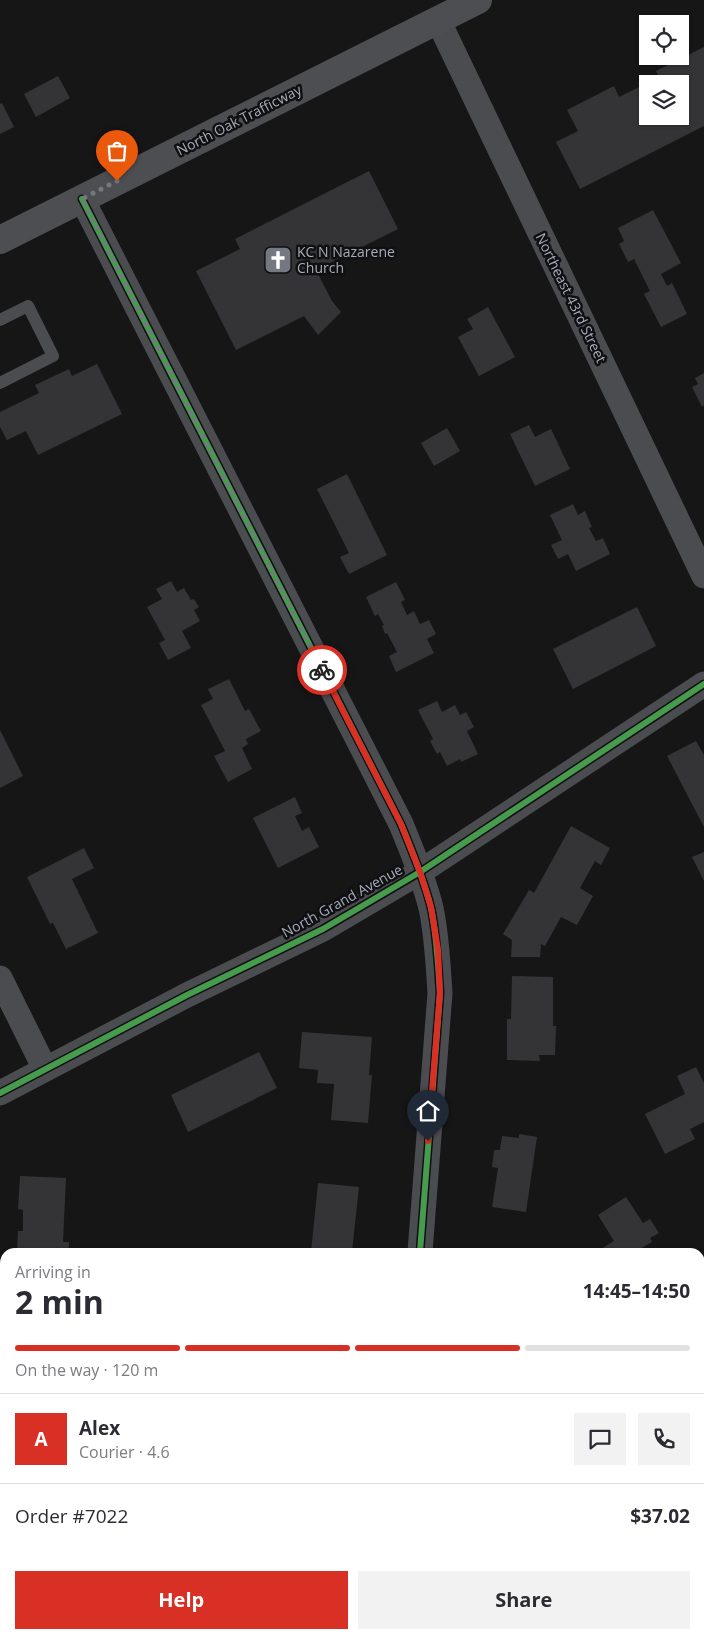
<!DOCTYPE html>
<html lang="en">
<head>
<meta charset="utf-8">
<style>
	:root { --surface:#fff; --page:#f2f2f3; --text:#2b2b33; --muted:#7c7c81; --line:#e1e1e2; --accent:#d93025 }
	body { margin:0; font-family:"Open Sans",sans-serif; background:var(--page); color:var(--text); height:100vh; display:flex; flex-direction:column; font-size:19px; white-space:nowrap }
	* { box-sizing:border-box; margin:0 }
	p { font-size:16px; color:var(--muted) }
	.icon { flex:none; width:28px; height:28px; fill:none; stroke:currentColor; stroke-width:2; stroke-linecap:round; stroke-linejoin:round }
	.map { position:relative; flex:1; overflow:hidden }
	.panel { position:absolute; left:0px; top:1248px; width:705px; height:391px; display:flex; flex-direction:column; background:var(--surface); border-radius:15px 15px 0 0; box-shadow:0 1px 4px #0004 }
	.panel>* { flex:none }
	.fabs { position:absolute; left:639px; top:15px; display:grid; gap:10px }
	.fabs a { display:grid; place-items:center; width:50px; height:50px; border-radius:0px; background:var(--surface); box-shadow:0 1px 4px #0004; font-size:25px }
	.pin { position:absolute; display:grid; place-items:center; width:42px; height:42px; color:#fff; margin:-51px -21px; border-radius:50% 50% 50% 0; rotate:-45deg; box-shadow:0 0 5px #0007 }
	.pin .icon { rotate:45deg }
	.courier { position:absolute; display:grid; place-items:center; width:50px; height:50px; margin:-25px; border:4px solid #d93025; border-radius:50%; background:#fff; color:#222; box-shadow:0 1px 6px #0007 }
	.head em { font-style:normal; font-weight:700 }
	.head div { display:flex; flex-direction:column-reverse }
	.head { display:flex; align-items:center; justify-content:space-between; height:85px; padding:0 15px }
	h1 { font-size:32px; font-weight:700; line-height:38px }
	.bar { display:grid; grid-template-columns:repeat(4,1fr); gap:8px 5px; align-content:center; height:60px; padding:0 15px }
	.bar i { height:6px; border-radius:4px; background:var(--line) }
	.bar .selected { background:var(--accent) }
	.bar p { grid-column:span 4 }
	.line { display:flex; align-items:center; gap:12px; padding:0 15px; border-top:1px solid var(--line) }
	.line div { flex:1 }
	.round { display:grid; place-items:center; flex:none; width:52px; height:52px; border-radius:0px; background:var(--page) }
	.cta { display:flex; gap:10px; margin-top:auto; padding:10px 15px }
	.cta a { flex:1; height:58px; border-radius:0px; background:var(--accent); color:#fff; font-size:20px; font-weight:700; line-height:58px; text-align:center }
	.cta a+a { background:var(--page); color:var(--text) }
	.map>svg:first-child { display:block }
	.building { fill:#343436; fill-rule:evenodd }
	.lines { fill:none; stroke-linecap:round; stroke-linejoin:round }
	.lane { stroke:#4a4c50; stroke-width:12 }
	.street { stroke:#4a4c50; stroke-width:25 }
	.primary { stroke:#4d4e51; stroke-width:28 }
	.cycleway-casing { stroke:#101013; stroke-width:9 }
	.cycleway { stroke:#469c4c; stroke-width:6 }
	.done { stroke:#747880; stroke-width:5; stroke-dasharray:0 9 }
	.route { stroke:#d93025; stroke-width:6 }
	.labels { text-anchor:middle; stroke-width:5; stroke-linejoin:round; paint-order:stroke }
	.street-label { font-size:14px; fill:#a6acb9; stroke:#101013 }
	.poi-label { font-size:14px; fill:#a6acb9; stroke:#101013; text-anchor:start }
</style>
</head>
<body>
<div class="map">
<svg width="704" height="1638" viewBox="0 0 704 1638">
	<rect width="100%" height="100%" fill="#161617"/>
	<path class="building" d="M704,47V126L580,189L556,142L578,131L567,110L614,86L619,97L659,77L656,71ZM648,84H680V116H648Z
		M58,76L70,98L36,117L24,94Z
		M2,103L14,127L0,134V104Z
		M369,171L398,229L316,270L332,301L341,312L318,335L304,316L236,350L196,271L240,249L235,239Z
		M653,210L681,263L661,274L667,286L672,283L687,314L661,327L644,294L650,291L634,259L628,262L619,244L624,241L618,228Z
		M488,307L515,357L479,376L458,337L473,329L467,319Z
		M97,364L122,414L38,455L26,431L7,440L0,427V412L39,393L35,385L69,369L72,376Z
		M704,373V405L702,407L692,387L698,384L695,378Z
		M529,425L535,437L551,429L570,469L535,486L510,434Z
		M447,428L460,451L434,466L421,443Z
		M347,474L387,555L349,574L340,557L349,553L317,489Z
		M573,504L578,515L585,511L592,527L589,528L596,541L603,538L610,554L576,571L568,554L558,559L551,545L562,540L550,515Z
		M171,581L177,592L184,588L191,600L194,599L199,607L194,610L200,621L182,631L191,648L168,660L159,643L165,640L147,607L162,599L156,589Z
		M396,582L405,600L401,602L407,615L414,611L420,624L429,620L436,634L427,639L434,653L396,672L389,656L397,652L387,633L385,634L382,626L384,625L378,614L375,616L366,597Z
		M637,607L656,646L573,689L553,649Z
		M229,679L245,711L249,709L261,731L246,739L248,744L242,748L252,769L228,782L214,756L225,751L201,705L213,699L208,689Z
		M437,701L442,712L455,705L460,715L466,712L474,727L467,731L478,754L461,762L460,759L447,766L440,752L437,754L430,741L433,739L418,710Z
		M0,730L23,776L0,788Z
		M696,741L704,755V827L667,756Z
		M295,797L302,813L295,816L302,831L309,827L319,847L278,868L253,818Z
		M571,826L610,848L601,865L595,861L580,888L593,896L577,925L561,917L545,946L541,944L540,957H511L512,940L503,934L529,890L534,893Z
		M84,848L94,868L72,879L98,933L66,949L53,923L50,924L27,877Z
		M704,852V881L692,857Z
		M512,976L553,977V1026H556L555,1055H539L540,1061L507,1060V1019H511Z
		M302,1032L372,1037L369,1075H372L368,1123L331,1120L334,1084L317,1083L318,1070L299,1068Z
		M259,1052L277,1088L188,1132L171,1095Z
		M696,1067L704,1083V1122L690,1129L695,1139L665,1154L645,1114L685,1094L677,1076Z
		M519,1134L537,1137L526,1212L492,1207L498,1168L492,1167L494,1150H500L502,1136L519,1138Z
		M20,1176L66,1178L63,1242H69V1252H17L18,1231H23V1210L18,1209Z
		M318,1183L359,1187L352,1252H311Z
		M626,1197L643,1223L650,1219L659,1233L650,1238L652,1242L635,1252H603L601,1249L614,1241L598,1215Z
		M516,1634H572L574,1638H517Z"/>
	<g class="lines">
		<path class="lane" d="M0,320L28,306L53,356L0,383"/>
		<path class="street" d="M438,20L704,576
			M82,199L401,824C412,851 424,879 431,908C437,936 438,964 440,993L420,1252
			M0,978L45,1069
			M0,1093L187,995L323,929L420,872L704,684
			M700,1304L704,1301
			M700,1348L704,1356
			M432,1634L434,1638"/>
		<path class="primary" d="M0,240L478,0"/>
		<defs>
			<path id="cycleway" d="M82,199L401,824C412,851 424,879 431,908C437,936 438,964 440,993L420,1252
				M0,1093L187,995L323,929L420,872L704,684"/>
		</defs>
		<use href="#cycleway" class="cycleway-casing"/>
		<use href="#cycleway" class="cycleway"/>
	</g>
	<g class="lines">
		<path class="done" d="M117,181L82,199L322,670"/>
		<path class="route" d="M322,670L401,824L420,872L431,907L438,950L440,993L428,1141"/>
	</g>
	<defs>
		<symbol id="church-square" viewBox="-11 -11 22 22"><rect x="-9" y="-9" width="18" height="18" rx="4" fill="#747880" stroke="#101013"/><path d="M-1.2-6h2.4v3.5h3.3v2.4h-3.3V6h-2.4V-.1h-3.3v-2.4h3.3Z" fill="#fff"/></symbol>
	</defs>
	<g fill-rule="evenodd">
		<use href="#church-square" x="262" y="244" width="32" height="32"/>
	</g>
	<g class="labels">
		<g class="street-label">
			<text transform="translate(239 120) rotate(-27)" y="5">North Oak Trafficway</text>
			<text transform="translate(571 298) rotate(64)" y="5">Northeast 43rd Street</text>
			<text transform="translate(342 901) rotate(-29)" y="5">North Grand Avenue</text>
		</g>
		<g class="poi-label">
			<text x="297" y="257">KC N Nazarene<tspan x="297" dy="16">Church</tspan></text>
		</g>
	</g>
</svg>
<div class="fabs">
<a><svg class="icon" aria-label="locate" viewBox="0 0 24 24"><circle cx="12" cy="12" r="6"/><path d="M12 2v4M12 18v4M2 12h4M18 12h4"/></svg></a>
<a><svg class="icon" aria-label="layers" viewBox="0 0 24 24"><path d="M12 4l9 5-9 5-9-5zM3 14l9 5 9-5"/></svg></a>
</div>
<div class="pin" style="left:117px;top:181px;background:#ea580c"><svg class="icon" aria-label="bag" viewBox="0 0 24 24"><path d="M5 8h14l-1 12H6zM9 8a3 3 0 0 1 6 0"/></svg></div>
<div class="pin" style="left:428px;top:1141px;background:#1f2937"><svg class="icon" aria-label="home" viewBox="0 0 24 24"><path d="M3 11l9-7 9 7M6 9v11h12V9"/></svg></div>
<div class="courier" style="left:322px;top:670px"><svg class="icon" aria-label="bike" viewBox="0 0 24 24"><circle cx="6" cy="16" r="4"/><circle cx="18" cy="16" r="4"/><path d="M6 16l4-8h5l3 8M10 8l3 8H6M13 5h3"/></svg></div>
<section class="panel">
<div class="head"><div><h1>2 min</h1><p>Arriving in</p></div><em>14:45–14:50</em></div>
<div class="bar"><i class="selected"></i><i class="selected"></i><i class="selected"></i><i></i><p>On the way · 120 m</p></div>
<div class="line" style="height:90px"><b class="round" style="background:var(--accent);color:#fff">A</b><div><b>Alex</b><p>Courier · 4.6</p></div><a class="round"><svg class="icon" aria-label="chat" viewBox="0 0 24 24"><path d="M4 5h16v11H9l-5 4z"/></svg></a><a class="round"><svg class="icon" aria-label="phone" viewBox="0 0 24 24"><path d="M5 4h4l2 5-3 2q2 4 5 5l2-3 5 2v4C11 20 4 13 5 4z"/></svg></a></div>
<div class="line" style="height:65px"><div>Order #7022</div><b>$37.02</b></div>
<div class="cta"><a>Help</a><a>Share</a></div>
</section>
</div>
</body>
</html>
